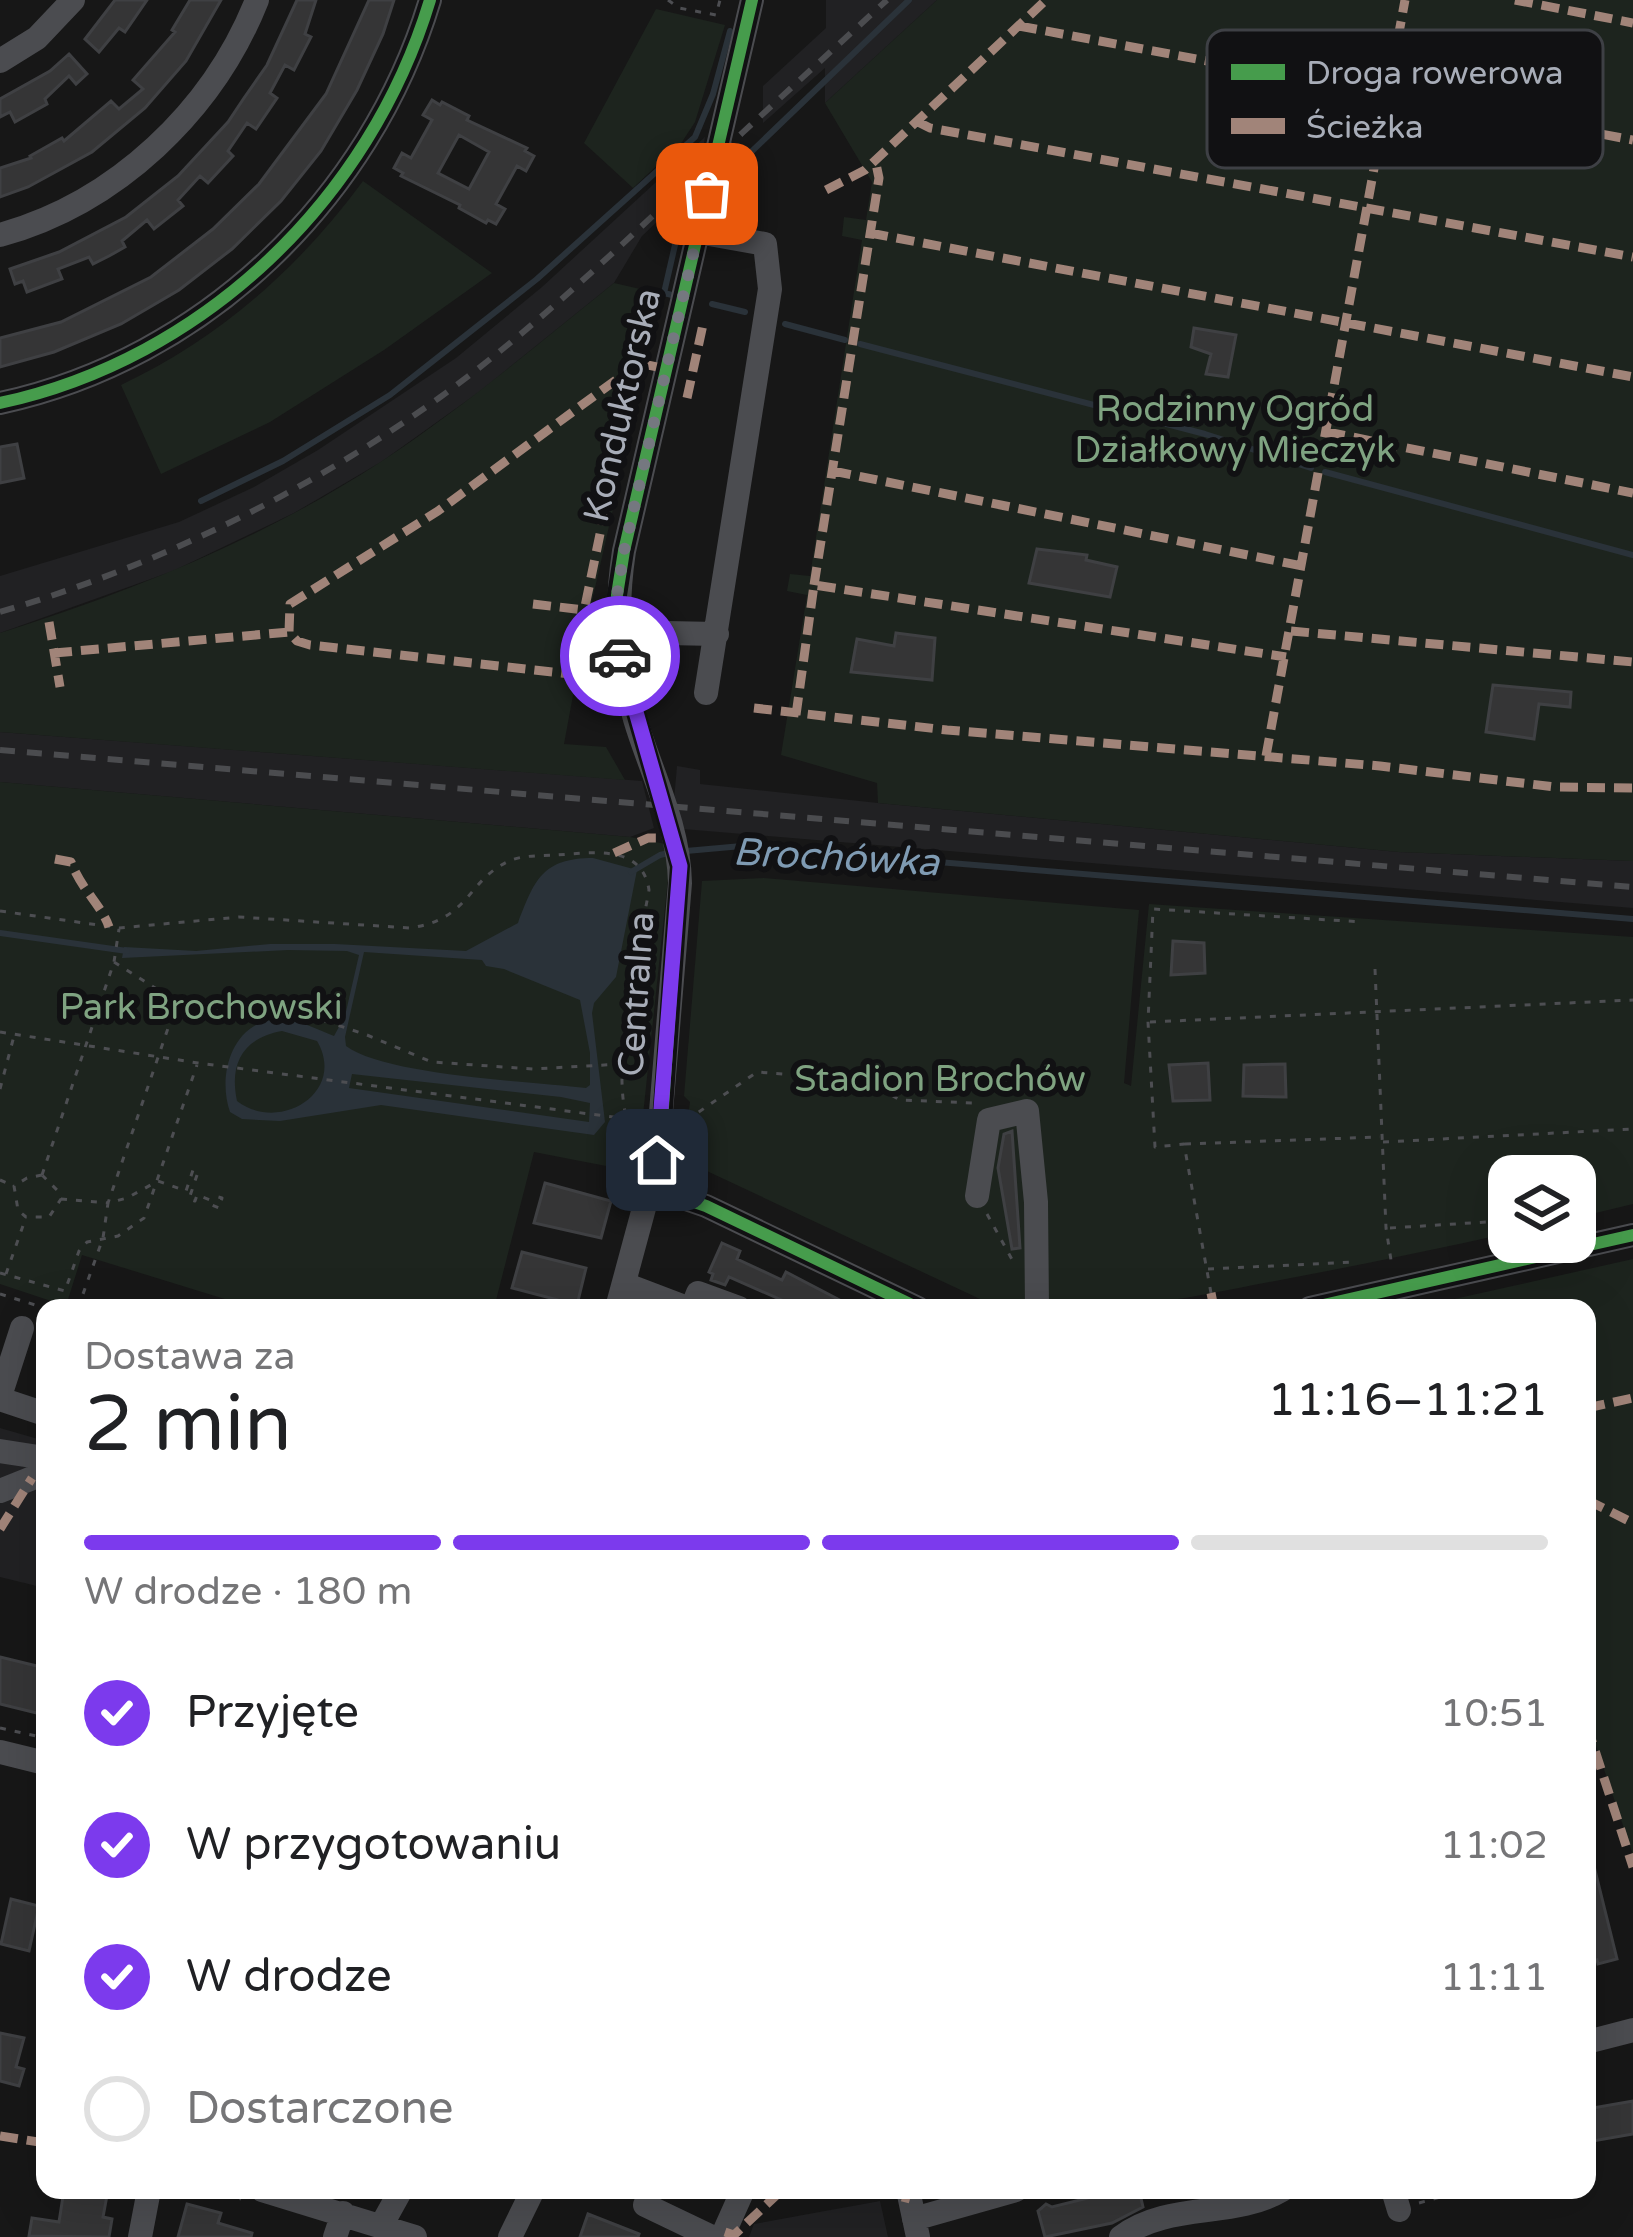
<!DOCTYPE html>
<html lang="pl">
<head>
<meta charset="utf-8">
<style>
	:root { --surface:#fff; --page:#f6f6f6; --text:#202124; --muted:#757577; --line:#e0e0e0; --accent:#7c3aed }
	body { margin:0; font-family:"Varela Round",sans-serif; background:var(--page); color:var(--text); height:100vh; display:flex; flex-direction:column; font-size:45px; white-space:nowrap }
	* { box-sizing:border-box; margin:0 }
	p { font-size:39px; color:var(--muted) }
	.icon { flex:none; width:66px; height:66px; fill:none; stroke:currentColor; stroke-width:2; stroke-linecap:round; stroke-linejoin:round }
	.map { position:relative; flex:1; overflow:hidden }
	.side { position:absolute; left:36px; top:1299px; width:1560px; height:900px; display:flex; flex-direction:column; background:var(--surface); border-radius:24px; box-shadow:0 12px 48px #0002 }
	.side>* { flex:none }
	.buttons { position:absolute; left:1488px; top:1155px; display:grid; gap:24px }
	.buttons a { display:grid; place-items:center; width:108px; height:108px; border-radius:24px; background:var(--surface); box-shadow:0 12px 48px #0002; font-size:60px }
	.pin { position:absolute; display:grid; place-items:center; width:102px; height:102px; color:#fff; margin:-51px; border-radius:24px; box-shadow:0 6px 18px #0006 }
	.courier { position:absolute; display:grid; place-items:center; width:120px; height:120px; margin:-60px; border:9px solid #7c3aed; border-radius:50%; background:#fff; color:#222; box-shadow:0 3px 15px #0007 }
	.headline em { font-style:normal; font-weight:600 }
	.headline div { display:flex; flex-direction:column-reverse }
	.headline { display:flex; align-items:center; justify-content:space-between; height:204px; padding:0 48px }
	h1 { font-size:78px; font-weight:600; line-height:90px }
	.bar { display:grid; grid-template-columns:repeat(4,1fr); gap:18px 12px; align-content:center; height:144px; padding:0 48px }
	.bar i { height:15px; border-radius:9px; background:var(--line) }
	.bar .current { background:var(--accent) }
	.bar p { grid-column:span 4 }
	ol { padding:0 48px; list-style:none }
	li { display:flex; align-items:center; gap:36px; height:132px }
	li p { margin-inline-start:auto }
	li .icon { padding:12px; border-radius:50%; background:var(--accent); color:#fff; stroke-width:4 }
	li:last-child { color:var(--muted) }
	li i { width:66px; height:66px; border:6px solid var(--line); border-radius:50% }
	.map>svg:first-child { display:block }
	.built { fill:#212123 }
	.green { fill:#1d241e }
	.water { fill:#2a3239; fill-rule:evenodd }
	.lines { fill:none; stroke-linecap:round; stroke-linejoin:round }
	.stream { stroke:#2a3239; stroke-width:6 }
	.building { fill:#353536; stroke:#3f4043; stroke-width:3; fill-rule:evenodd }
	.path { stroke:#4d4e52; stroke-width:3; stroke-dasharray:6 9; stroke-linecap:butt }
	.minor { stroke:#4b4c50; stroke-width:24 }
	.rail { stroke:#4b4c4f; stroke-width:6; stroke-dasharray:15 12; stroke-linecap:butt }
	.quiet { stroke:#a18479; stroke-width:9; stroke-dasharray:18 9; stroke-linecap:butt }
	.cycleway-casing { stroke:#111113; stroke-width:20 }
	.cycleway { stroke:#469c4c; stroke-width:12 }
	.done { stroke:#757880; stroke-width:12; stroke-dasharray:0 21.6 }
	.route { stroke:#7c3aed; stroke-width:15 }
	.labels { text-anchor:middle; stroke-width:12; stroke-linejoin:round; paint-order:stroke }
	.street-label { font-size:36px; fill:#a8adb8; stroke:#111113 }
	.park-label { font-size:36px; fill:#7fa381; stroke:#111113 }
	.water-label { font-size:39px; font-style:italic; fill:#7f9bb3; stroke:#111113 }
	.key { fill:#111113; stroke:#3e4045; stroke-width:3 }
	.key-label { font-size:33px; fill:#a8adb8 }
</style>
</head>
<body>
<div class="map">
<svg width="1633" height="2237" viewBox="0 0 1633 2237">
	<rect width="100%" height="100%" fill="#171717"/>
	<path class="built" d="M826,0H937L825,103V68L763,123V86L826,28Z
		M705,137L697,184L642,236L614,283L479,392L381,462L294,513L173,571L0,633V576L179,522L254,487L318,450L456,358L542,287Z
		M0,732L642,781L654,828L630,837L0,782Z
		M677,766L700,770V784L878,803L1399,852L1633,861V908L683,829L674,800Z
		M0,1428L45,1441V1588L0,1577Z
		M880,2201L888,2237H749L754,2224Z"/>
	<path class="green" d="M937,0H1633V861L1399,852L878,803L877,783L781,755L807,595L787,591L790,574L810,576L862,240L842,236L844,217L866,220L872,182L825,103Z
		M656,9L725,25L695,122L682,142L633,188L584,143Z
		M363,181L492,273L384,350L270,422L161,474L121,385C220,338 299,268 363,181Z
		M614,283L662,294L584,636L564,744L606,747L625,780L0,732V633C133,591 265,538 382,461C464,407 538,344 614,283Z
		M0,782L630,837L666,844L670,860L637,1172L534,1152L494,1308H254L82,1255L66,1306L0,1284Z
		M764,878L1139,910L1124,1083L1131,1086L1149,904L1633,937V1204L1575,1218V1176H1509V1233C1428,1251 1346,1268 1264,1283C1172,1301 1074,1322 980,1299L679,1158L682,1121L688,1116L690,1102L684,1096L702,881Z
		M1633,1259V1855L1587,1719V1308H1414Z"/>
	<path class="water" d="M593,858L637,870L616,977L594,1003L592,1013L605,1122L594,1135L381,1105L280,1121L242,1119L230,1112C217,1075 232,1020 280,1019C298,1019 318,1030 334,1036L345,1016L359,955L347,951L288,950L122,958L124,947L196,951L270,944H335L466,951L518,923C534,881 542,858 593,858ZM364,952L482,960L486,966L504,969L580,1000L590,1053V1085L586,1088C533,1082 384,1075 346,1046L345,1037ZM282,1031L317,1041C347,1092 280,1134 237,1101C229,1063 243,1038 282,1031ZM352,1074L561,1097L590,1103L589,1122L349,1088Z"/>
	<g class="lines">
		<path class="stream" d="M748,155L909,0
			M672,295L664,293L675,245L676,214
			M712,304L745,312
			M785,324L845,340
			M860,344L1205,434L1311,468
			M1325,472L1633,555
			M201,501L283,461L390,395L537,279L695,137L713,94L730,31
			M686,851L742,846L1633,919
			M631,872L660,855L673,852
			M0,933L127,951"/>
	</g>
	<path class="building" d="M115,0H147L125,32L119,28L99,52L85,39Z
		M190,0H221L186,61L145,108L92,152L28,187L0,197V168L31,158L30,156L62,138L64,141L111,101L119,109L143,89L133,80L175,32L172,30Z
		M297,0H316L305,34L311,37L294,70L285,65L270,93L277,98L256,129L247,123L228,151L233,156L208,183L200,176L178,200L183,206L154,229L147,220L122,241L125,247L109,256L93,264L89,257L58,269L62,279L27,292L23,281L15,284L10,269L59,252L126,217L178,176L228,122L244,98L267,65Z
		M369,0H394L383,34L357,90L321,151L281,201L232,249L179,290L121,324L54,352L0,367V338L61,322L151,277L213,229L259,184L326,94Z
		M69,54L87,74L76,84L69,76L45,99L47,104L15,122L10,112L0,117V99L50,71Z
		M432,100L440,105L442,102L469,116L467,120L527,148L525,151L534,156L526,171L517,166L496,204L505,209L496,224L488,220L486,223L459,208L460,205L401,176L403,173L394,168L402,153L411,158L432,120L423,115ZM459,135L489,152L469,189L438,173Z
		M1194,328L1236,335L1228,377L1206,374L1211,354L1191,347Z
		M17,444L24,478L0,483V447Z
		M1037,549L1087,555L1086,560L1117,567L1110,597L1029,583Z
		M896,633L935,638L932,680L851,672L857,639L894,646Z
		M1493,685L1571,692L1570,707L1539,704L1534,739L1486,732Z
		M1173,941L1204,943L1205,973L1171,975Z
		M1208,1063L1210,1100L1173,1101L1169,1065Z
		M1285,1064L1286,1097L1243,1096L1244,1065Z
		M1012,1131L1020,1248L1012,1249L998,1168L1004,1134Z
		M545,1183L611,1201L601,1238L534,1223Z
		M722,1243L740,1251L737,1259L782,1280L786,1272L855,1308H800L729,1277L725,1285L711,1280L713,1274L709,1272Z
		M522,1252L586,1268L577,1305L512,1288Z
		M0,1657L45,1668V1715L0,1704Z
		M1593,1862L1617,1959L1598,1964L1597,1960L1587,1963V1863Z
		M11,1899L39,1906L29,1951L1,1944Z
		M0,2033L24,2038L16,2067L24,2069L19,2086L0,2081Z
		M1633,2101V2134L1587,2142V2109Z
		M64,2190H108L103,2217L112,2219L109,2237L29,2236L32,2218L59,2222Z
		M1120,2190H1139L1143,2207L1112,2223L1045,2237L1038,2211L1046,2204L1052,2207Z
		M187,2204L221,2213L218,2223L252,2233L251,2237H178Z
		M588,2214L639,2234L638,2237H580Z"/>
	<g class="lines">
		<path class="path" d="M668,0L679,8L716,15L720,0
			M0,911L119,928L239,917L410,928C471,919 466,881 509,861C522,855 541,856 556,855C591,853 642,843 649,890C639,948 602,1092 636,1140
			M114,962L177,1002H268L367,1035L432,1062L533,1069L622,1064
			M1375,969L1386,1228L1391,1260
			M1150,1022L1633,1000
			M0,1032L198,1063L636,1120
			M0,1089L14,1036
			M685,1116H693L757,1072L867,1081L900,1100L974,1103
			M1383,1142L1633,1129
			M1185,1144L1380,1137
			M42,1175L114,962L119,929
			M42,1175L57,1190L61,1199L49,1217H26L18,1210L14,1186L27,1178Z
			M0,1180L14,1186
			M61,1199L108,1203L176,1005
			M987,1214L1014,1263
			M1390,1228L1502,1221
			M1208,1269L1356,1262
			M0,1273L65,1291L79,1251L87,1242L118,1236L144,1218L197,1065
			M6,1274L25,1220
			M1211,1293L1184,1144L1155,1147L1148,1022L1153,909L1363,922
			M0,1294L45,1308
			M78,1308L103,1238L108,1203L127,1198L158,1181L186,1191L193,1170L198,1172L189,1199L195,1201L197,1195L213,1201L212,1205L219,1208L222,1198L215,1196L213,1201
			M0,1728L45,1738
			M211,2190L241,2199
			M1419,2203L1466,2190"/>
		<path class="minor" d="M0,61L37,38L73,0
			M698,232L765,244L770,289L706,693
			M0,235C116,203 213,111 257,0
			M0,403C204,359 370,199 430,0
			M625,682L662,671L666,633L717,634
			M651,1187L706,1206L918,1308
			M977,1196L989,1120L1027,1111L1036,1202L1037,1308
			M624,1284L687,1308
			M617,1308L657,1160L680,883C679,825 651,773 635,719C618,661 615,611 624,551L752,0
			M692,1308L698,1293L739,1308
			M1310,1308L1633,1235
			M0,1396L22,1328
			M0,1399L45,1414
			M0,1451L45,1458
			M0,1491L45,1473
			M0,1752L45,1763
			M1587,2042L1633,2030
			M262,2190L415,2237
			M908,2190L918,2237
			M1393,2190L1399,2210
			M645,2205L712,2237
			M914,2219L1016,2190
			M381,2226L401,2190
			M140,2237L149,2190
			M335,2237L343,2213
			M510,2237L533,2190
			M722,2237L743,2190
			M1121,2237C1169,2201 1233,2219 1282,2190"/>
		<path class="rail" d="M0,612C156,566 306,493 439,398C522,338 598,267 673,197C744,131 815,66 887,0
			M0,750L1633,887"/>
		<path class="quiet" d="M1515,0L1633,23
			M1019,26L1633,140
			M916,121L930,128L1633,257
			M826,190L865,170L1046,0
			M870,233L1633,377
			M687,398L704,320
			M1327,432L1633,493
			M833,471L1302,566
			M611,481L571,674L310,645L297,641L289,632L290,604L438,511L639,363L666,369
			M814,585L879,178L875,159
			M533,604L584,610
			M49,622L60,687
			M1291,631L1633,662
			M54,653L289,632
			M572,668L621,663
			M754,708L947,730L1380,766L1555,787L1633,788
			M796,715L814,585L1286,657
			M1266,756L1405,0
			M614,853L648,838H675
			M55,859L71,862C81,889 102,906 109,927
			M1211,1293L1214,1308
			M1587,1408L1633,1398
			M1587,1500L1633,1523
			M0,1529L32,1478
			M1587,1726L1633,1867
			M0,2136L45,2143
			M876,2190L910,2199
			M725,2232L734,2235L782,2190"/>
		<defs>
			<path id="cycleway" d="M752,0L624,551L617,595L620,657L680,866L662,1121L651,1187L706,1206L918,1308
				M0,403C204,359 370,199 430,0
				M1310,1308L1633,1235"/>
		</defs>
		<use href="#cycleway" class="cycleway-casing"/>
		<use href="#cycleway" class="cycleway"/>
	</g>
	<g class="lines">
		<path class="done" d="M620,656L617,595L624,551L707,194"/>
		<path class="route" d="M620,656L680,866L657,1160"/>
	</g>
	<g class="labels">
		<g class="street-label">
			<text transform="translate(621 405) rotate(-77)" y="13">Konduktorska</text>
			<text transform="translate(635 994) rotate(-86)" y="13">Centralna</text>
		</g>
		<g class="park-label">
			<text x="1235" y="421">Rodzinny Ogród<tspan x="1235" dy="41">Działkowy Mieczyk</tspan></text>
			<text x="201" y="1019">Park Brochowski</text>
			<text x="940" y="1091">Stadion Brochów</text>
		</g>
		<g class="water-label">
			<text transform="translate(836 856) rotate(3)" y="14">Brochówka</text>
		</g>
	</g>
	<rect x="1207" y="30" width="396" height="138" rx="18" class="key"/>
	<rect x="1231" y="64" width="54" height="16" fill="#469c4c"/>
	<rect x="1231" y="118" width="54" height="16" fill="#a18479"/>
	<g class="key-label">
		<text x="1306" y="84">Droga rowerowa</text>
		<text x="1306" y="138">Ścieżka</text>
	</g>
</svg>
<div class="buttons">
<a><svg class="icon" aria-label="layers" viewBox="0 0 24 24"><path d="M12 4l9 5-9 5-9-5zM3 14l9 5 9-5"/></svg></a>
</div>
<div class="pin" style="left:707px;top:194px;background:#ea580c"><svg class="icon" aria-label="bag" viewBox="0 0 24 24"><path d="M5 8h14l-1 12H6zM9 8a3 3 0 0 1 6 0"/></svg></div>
<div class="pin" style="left:657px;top:1160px;background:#1f2937"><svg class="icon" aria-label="home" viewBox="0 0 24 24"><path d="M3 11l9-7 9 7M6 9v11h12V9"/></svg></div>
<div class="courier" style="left:620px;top:656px"><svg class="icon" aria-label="car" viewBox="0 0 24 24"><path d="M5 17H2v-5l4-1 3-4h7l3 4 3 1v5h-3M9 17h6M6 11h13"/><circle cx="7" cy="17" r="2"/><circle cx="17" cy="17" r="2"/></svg></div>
<section class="side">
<div class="headline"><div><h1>2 min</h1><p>Dostawa za</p></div><em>11:16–11:21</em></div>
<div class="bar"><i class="current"></i><i class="current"></i><i class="current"></i><i></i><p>W drodze · 180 m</p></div>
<ol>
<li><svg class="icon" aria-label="check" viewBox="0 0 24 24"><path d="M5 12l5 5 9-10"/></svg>Przyjęte<p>10:51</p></li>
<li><svg class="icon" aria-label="check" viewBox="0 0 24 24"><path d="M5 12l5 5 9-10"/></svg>W przygotowaniu<p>11:02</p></li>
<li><svg class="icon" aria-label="check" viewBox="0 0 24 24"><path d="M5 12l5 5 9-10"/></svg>W drodze<p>11:11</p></li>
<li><i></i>Dostarczone</li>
</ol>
</section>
</div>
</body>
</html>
